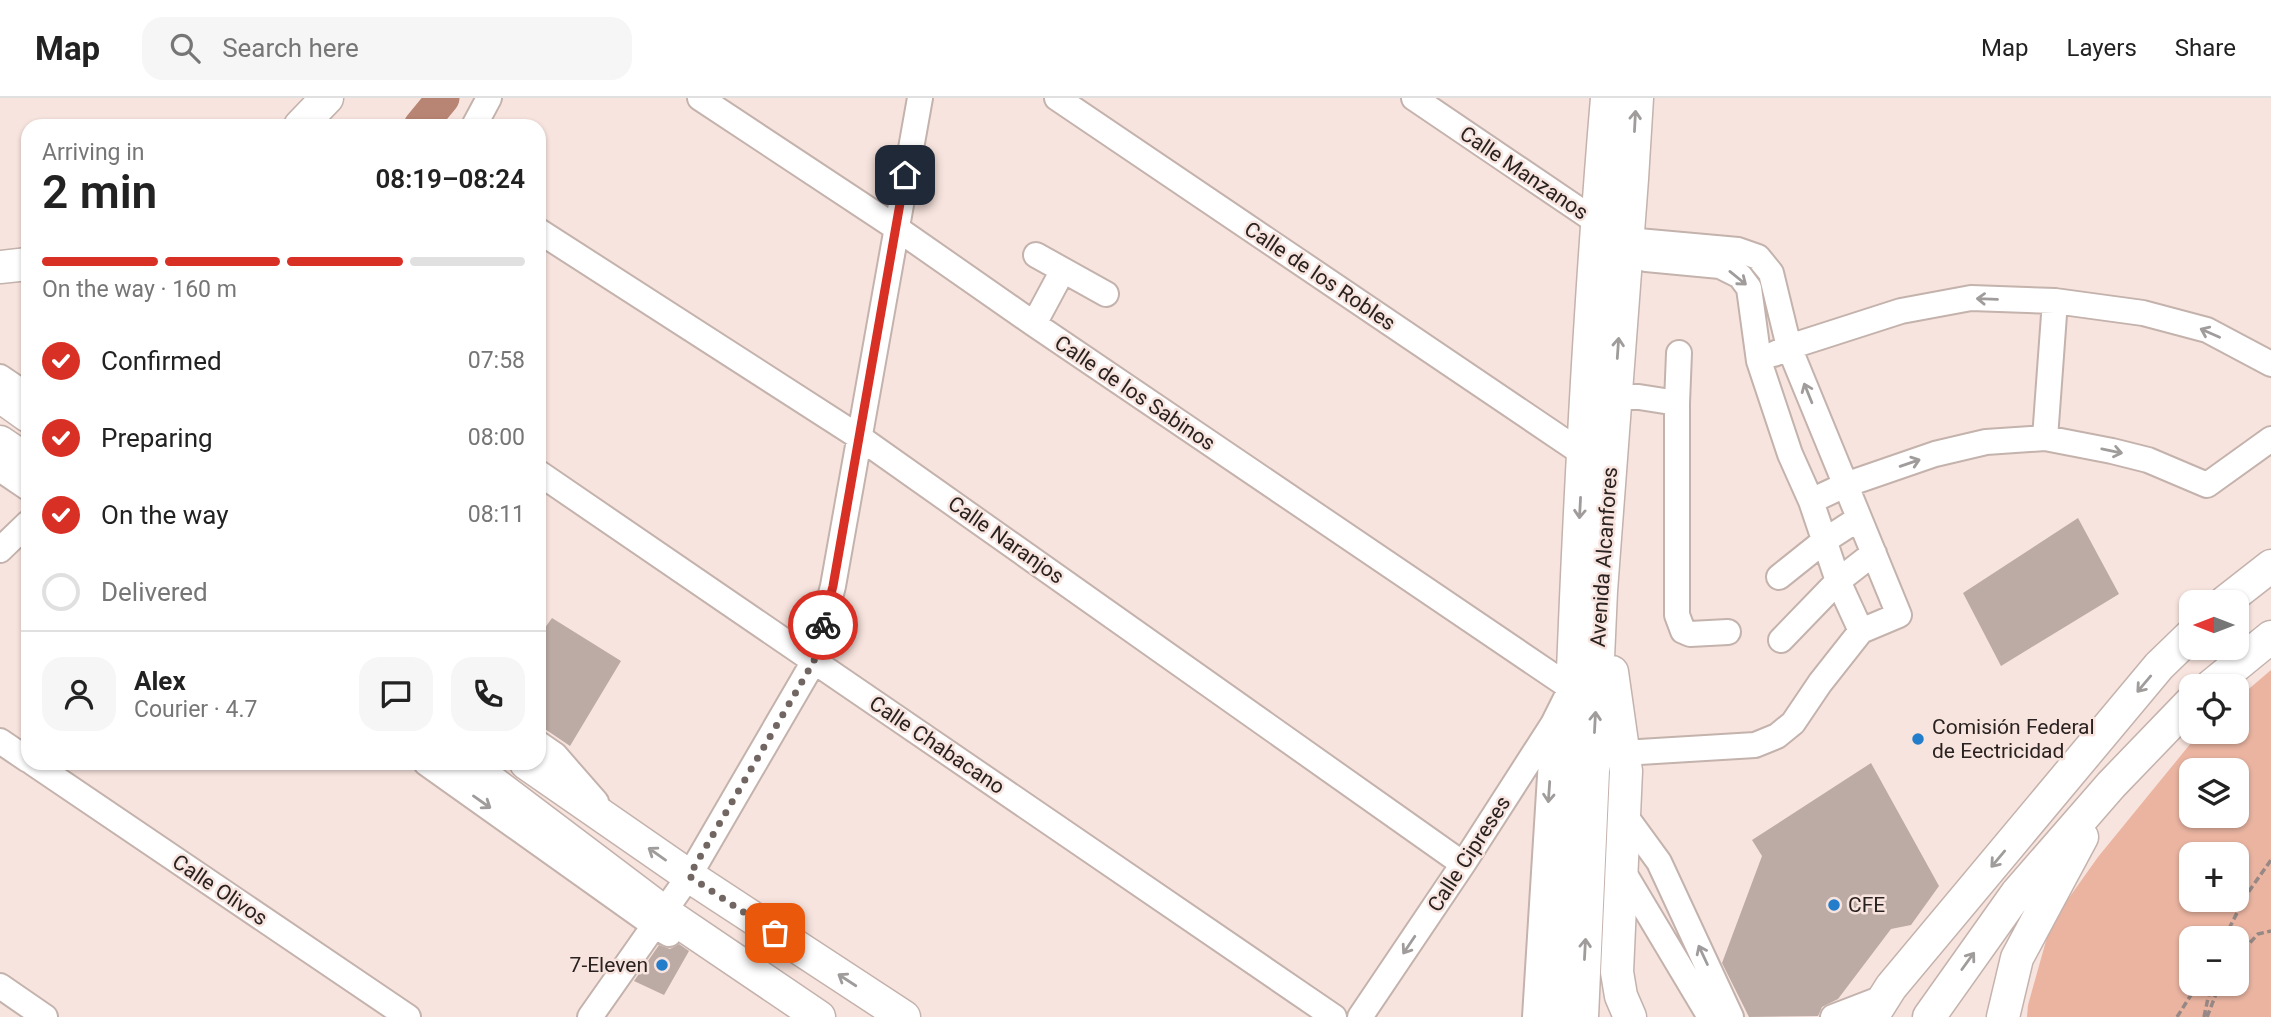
<!DOCTYPE html>
<html lang="en">
<head>
<meta charset="utf-8">
<style>
	:root { --surface:#fff; --page:#f6f6f6; --text:#222; --muted:#767676; --line:#e0e0e0; --accent:#d93025 }
	body { margin:0; font-family:Roboto,sans-serif; background:var(--page); color:var(--text); height:100vh; display:flex; flex-direction:column; font-size:26px; white-space:nowrap }
	* { box-sizing:border-box; margin:0 }
	p { font-size:23px; color:var(--muted) }
	.icon { flex:none; width:38px; height:38px; fill:none; stroke:currentColor; stroke-width:2; stroke-linecap:round; stroke-linejoin:round }
	.map { position:relative; flex:1; overflow:hidden }
	.drawer { position:absolute; left:21px; top:21px; width:525px; height:651px; display:flex; flex-direction:column; background:var(--surface); border-radius:21px; box-shadow:0 2px 5px #0004 }
	.drawer>* { flex:none }
	.needle { width:46px; rotate:270deg }
	.tools { position:absolute; left:2179px; top:492px; display:grid; gap:14px }
	.tools a { display:grid; place-items:center; width:70px; height:70px; border-radius:14px; background:var(--surface); box-shadow:0 2px 5px #0004; font-size:35px }
	.pin { position:absolute; display:grid; place-items:center; width:60px; height:60px; color:#fff; margin:-30px; border-radius:14px; box-shadow:0 4px 10px #0006 }
	.courier { position:absolute; display:grid; place-items:center; width:70px; height:70px; margin:-35px; border:5px solid #d93025; border-radius:50%; background:#fff; color:#222; box-shadow:0 2px 9px #0007 }
	.overview em { font-style:normal; font-weight:600 }
	.overview div { display:flex; flex-direction:column-reverse }
	.overview { display:flex; align-items:center; justify-content:space-between; height:119px; padding:0 21px }
	h1 { font-size:46px; font-weight:600; line-height:52px }
	.bar { display:grid; grid-template-columns:repeat(4,1fr); gap:10px 7px; align-content:center; height:84px; padding:0 21px }
	.bar i { height:9px; border-radius:5px; background:var(--line) }
	.bar .current { background:var(--accent) }
	.bar p { grid-column:span 4 }
	.line { display:flex; align-items:center; gap:18px; padding:0 21px; border-top:2px solid var(--line) }
	.line div { flex:1 }
	.round { display:grid; place-items:center; flex:none; width:74px; height:74px; border-radius:21px; background:var(--page) }
	ol { padding:0 21px; list-style:none }
	li { display:flex; align-items:center; gap:21px; height:77px }
	li p { margin-inline-start:auto }
	li .icon { padding:7px; border-radius:50%; background:var(--accent); color:#fff; stroke-width:4 }
	li:last-child { color:var(--muted) }
	li i { width:38px; height:38px; border:4px solid var(--line); border-radius:50% }
	header { display:flex; align-items:center; gap:42px; box-sizing:border-box; height:98px; padding:0 35px; background:var(--surface); border-bottom:2px solid var(--line) }
	header strong { font-size:33px }
	nav { display:flex; gap:38px; margin-inline-start:auto; font-size:24px }
	.search { width:490px; height:63px; background:var(--page); display:flex; align-items:center; gap:18px; box-sizing:border-box; padding:0 24px; border-radius:21px; color:var(--muted); font-size:26px }
	.map>svg:first-child { display:block }
	.green { fill:#eab4a1; fill-rule:evenodd }
	.lines { fill:none; stroke-linecap:round; stroke-linejoin:round }
	.river { stroke:#b88473; stroke-width:33 }
	.building { fill:#bcaaa4 }
	.minor-casing { stroke:#c4b2ac; stroke-width:28 }
	.major-casing { stroke:#c4b2ac; stroke-width:35 }
	.path { stroke:#968884; stroke-width:3.5; stroke-dasharray:7 3.5; stroke-linecap:butt }
	.minor { stroke:#fff; stroke-width:24 }
	.major { stroke:#fff; stroke-width:32 }
	.oneway { stroke:#9f9c9b }
	.done { stroke:#716662; stroke-width:7; stroke-dasharray:0 12.6 }
	.route { stroke:#d93025; stroke-width:9 }
	.poi-dot { fill:#247dca; stroke:#f8e4de; stroke-width:2.5 }
	.labels { text-anchor:middle; stroke-width:5; stroke-linejoin:round; paint-order:stroke }
	.street-label { font-size:21px; fill:#292220; stroke:#f8e4de }
	.poi-label { font-size:21px; fill:#292220; stroke:#f8e4de; text-anchor:start }
</style>
</head>
<body>
<header>
<strong>Map</strong>
<div class="search"><svg class="icon" aria-label="search" viewBox="0 0 24 24"><circle cx="10" cy="10" r="6"/><path d="M15 15l6 6"/></svg>Search here</div>
<nav><a>Map</a><a>Layers</a><a>Share</a></nav>
</header>
<div class="map">
<svg width="2271" height="919" viewBox="0 0 2271 919">
	<rect width="100%" height="100%" fill="#f8e4de"/>
	<path class="green" d="M2271,572V919H2027L2028,907L2051,825L2098,759L2200,634H2236L2237,601ZM2191,672H2236V718H2191ZM2191,756H2236V802H2191ZM2191,840H2236V886H2191Z"/>
	<g class="lines">
		<path class="river" d="M420,28L443,0"/>
	</g>
	<path class="building" d="M2078,420L2119,496L2001,568L1963,495Z
		M552,520L621,563L570,648L539,627V538Z
		M1871,665L1939,788L1911,827L1891,831L1838,901L1822,909L1818,918L1749,919L1722,865L1762,758L1752,742Z
		M679,846L689,853L664,897L634,883L659,847L670,851Z"/>
	<g class="lines">
		<defs>
			<path id="minor" d="M700,0L895,129L1034,226L1571,590L1553,626L1463,766L1360,919
				M1057,0L1582,355
				M1414,0L1597,124L1607,137
				M474,28L489,0
				M539,133L859,339L1463,766
				M1036,157L1106,196
				M1646,161L1720,168L1740,178L1749,190L1759,263L1790,356L1811,403L1838,483L1861,533
				M1034,226L1063,172
				M1774,256L1789,249L1901,213L1971,200L2055,203L2143,215L2207,232L2271,266
				M0,279L28,298
				M1615,299H1639L1677,305V517L1683,533L1690,536L1728,534
				M1677,305L1679,255
				M2045,340L2055,203
				M0,371L28,390
				M539,375L1334,919
				M1811,403L1845,387L1935,356L1986,344L2045,340L2112,353L2148,362L2207,387L2271,341
				M0,452L28,425
				M1779,479L1824,443L1858,421
				M1781,542L1838,483L1874,455
				M0,643L28,662
				M539,646L555,657L596,704
				M1623,655L1755,647L1777,638L1793,625L1820,585L1861,533L1899,517L1789,249L1771,175L1758,159L1738,152L1627,142
				M33,665L408,919
				M426,665L655,828L669,836
				M1624,716L1659,764L1731,919
				M1621,770L1710,919
				M0,888L45,919
				M590,919L689,778L814,563L833,488L920,0
				M1535,919L1553,630
				M1833,919L1885,899"/>
			<path id="major" d="M300,28L327,0
				M0,169L28,166
				M0,298L28,318
				M0,344L28,363
				M2225,504L2271,468
				M1612,574L1626,673L1617,874L1621,898L1630,919
				M2211,588L2271,539
				M467,665L664,814L819,919
				M526,665L689,778L904,919
				M1560,919C1571,612 1581,306 1607,0
				M1582,919L1601,493L1632,81L1637,0
				M1872,919L1891,889L2159,568L2191,537
				M1929,919L2017,795L2111,687L2191,604
				M2003,919L2017,860L2082,739"/>
		</defs>
		<use href="#minor" class="minor-casing"/>
		<use href="#major" class="major-casing"/>
		<path class="path" d="M2224,840L2247,796L2271,762
			M2236,860L2258,836L2271,833
			M2177,919L2198,886
			M2204,919L2211,886
			M2207,919L2220,886"/>
		<use href="#minor" class="minor"/>
		<use href="#major" class="major"/>
	</g>
	<defs><path id="oneway-shaft" d="M-6 0H5M1.5-3L5.5 0L1.5 3" fill="none" stroke-width="1.6" stroke-linecap="round" stroke-linejoin="round" transform="scale(1.75)"/></defs>
	<g class="oneway">
		<use href="#oneway-shaft" transform="translate(1635 23) rotate(-87)"/>
		<use href="#oneway-shaft" transform="translate(1738 180) rotate(39)"/>
		<use href="#oneway-shaft" transform="translate(1987 201) rotate(-178)"/>
		<use href="#oneway-shaft" transform="translate(2210 235) rotate(-156)"/>
		<use href="#oneway-shaft" transform="translate(1618 250) rotate(-86)"/>
		<use href="#oneway-shaft" transform="translate(1808 295) rotate(-112)"/>
		<use href="#oneway-shaft" transform="translate(2112 353) rotate(12)"/>
		<use href="#oneway-shaft" transform="translate(1910 365) rotate(-19)"/>
		<use href="#oneway-shaft" transform="translate(1580 410) rotate(93)"/>
		<use href="#oneway-shaft" transform="translate(2144 586) rotate(130)"/>
		<use href="#oneway-shaft" transform="translate(1595 624) rotate(-87)"/>
		<use href="#oneway-shaft" transform="translate(1549 694) rotate(94)"/>
		<use href="#oneway-shaft" transform="translate(482 704) rotate(35)"/>
		<use href="#oneway-shaft" transform="translate(657 756) rotate(-145)"/>
		<use href="#oneway-shaft" transform="translate(1998 761) rotate(130)"/>
		<use href="#oneway-shaft" transform="translate(1409 847) rotate(124)"/>
		<use href="#oneway-shaft" transform="translate(1585 851) rotate(-87)"/>
		<use href="#oneway-shaft" transform="translate(1703 857) rotate(-115)"/>
		<use href="#oneway-shaft" transform="translate(1968 863) rotate(-54)"/>
		<use href="#oneway-shaft" transform="translate(847 882) rotate(-147)"/>
	</g>
	<g class="lines">
		<path class="done" d="M775,835L689,778L814,563L823,527"/>
		<path class="route" d="M823,527L833,488L905,77"/>
	</g>
	<g class="poi-dot">
		<circle cx="1918" cy="641" r="7"/>
		<circle cx="1834" cy="807" r="7"/>
		<circle cx="662" cy="867" r="7"/>
	</g>
	<g class="labels">
		<g class="street-label">
			<text transform="translate(1524 75) rotate(34)" y="7">Calle Manzanos</text>
			<text transform="translate(1320 178) rotate(34)" y="7">Calle de los Robles</text>
			<text transform="translate(1135 295) rotate(34)" y="7">Calle de los Sabinos</text>
			<text transform="translate(1006 442) rotate(35)" y="7">Calle Naranjos</text>
			<text transform="translate(1604 459) rotate(-86)" y="7">Avenida Alcanfores</text>
			<text transform="translate(937 647) rotate(34)" y="7">Calle Chabacano</text>
			<text transform="translate(1469 756) rotate(-57)" y="7">Calle Cipreses</text>
			<text transform="translate(220 792) rotate(34)" y="7">Calle Olivos</text>
		</g>
		<g class="poi-label">
			<text x="1932" y="636">Comisión Federal<tspan x="1932" dy="24">de Eectricidad</tspan></text>
			<text x="1848" y="814">CFE</text>
			<text x="648" y="874" text-anchor="end">7-Eleven</text>
		</g>
	</g>
</svg>
<div class="tools">
<a><svg class="needle" viewBox="-14 -14 28 28"><path d="M0-13l5 13h-10z" fill="#e53935"/><path d="M0 13l5-13h-10z" fill="#767676"/></svg></a>
<a><svg class="icon" aria-label="locate" viewBox="0 0 24 24"><circle cx="12" cy="12" r="6"/><path d="M12 2v4M12 18v4M2 12h4M18 12h4"/></svg></a>
<a><svg class="icon" aria-label="layers" viewBox="0 0 24 24"><path d="M12 4l9 5-9 5-9-5zM3 14l9 5 9-5"/></svg></a>
<a>+</a>
<a>−</a>
</div>
<div class="pin" style="left:775px;top:835px;background:#ea580c"><svg class="icon" aria-label="bag" viewBox="0 0 24 24"><path d="M5 8h14l-1 12H6zM9 8a3 3 0 0 1 6 0"/></svg></div>
<div class="pin" style="left:905px;top:77px;background:#1f2937"><svg class="icon" aria-label="home" viewBox="0 0 24 24"><path d="M3 11l9-7 9 7M6 9v11h12V9"/></svg></div>
<div class="courier" style="left:823px;top:527px"><svg class="icon" aria-label="bike" viewBox="0 0 24 24"><circle cx="6" cy="16" r="4"/><circle cx="18" cy="16" r="4"/><path d="M6 16l4-8h5l3 8M10 8l3 8H6M13 5h3"/></svg></div>
<section class="drawer">
<div class="overview"><div><h1>2 min</h1><p>Arriving in</p></div><em>08:19–08:24</em></div>
<div class="bar"><i class="current"></i><i class="current"></i><i class="current"></i><i></i><p>On the way · 160 m</p></div>
<ol>
<li><svg class="icon" aria-label="check" viewBox="0 0 24 24"><path d="M5 12l5 5 9-10"/></svg>Confirmed<p>07:58</p></li>
<li><svg class="icon" aria-label="check" viewBox="0 0 24 24"><path d="M5 12l5 5 9-10"/></svg>Preparing<p>08:00</p></li>
<li><svg class="icon" aria-label="check" viewBox="0 0 24 24"><path d="M5 12l5 5 9-10"/></svg>On the way<p>08:11</p></li>
<li><i></i>Delivered</li>
</ol>
<div class="line" style="height:126px"><a class="round"><svg class="icon" aria-label="person" viewBox="0 0 24 24"><circle cx="12" cy="8" r="4"/><path d="M4 21q1-7 8-7t8 7"/></svg></a><div><b>Alex</b><p>Courier · 4.7</p></div><a class="round"><svg class="icon" aria-label="chat" viewBox="0 0 24 24"><path d="M4 5h16v11H9l-5 4z"/></svg></a><a class="round"><svg class="icon" aria-label="phone" viewBox="0 0 24 24"><path d="M5 4h4l2 5-3 2q2 4 5 5l2-3 5 2v4C11 20 4 13 5 4z"/></svg></a></div>
</section>
</div>
</body>
</html>
